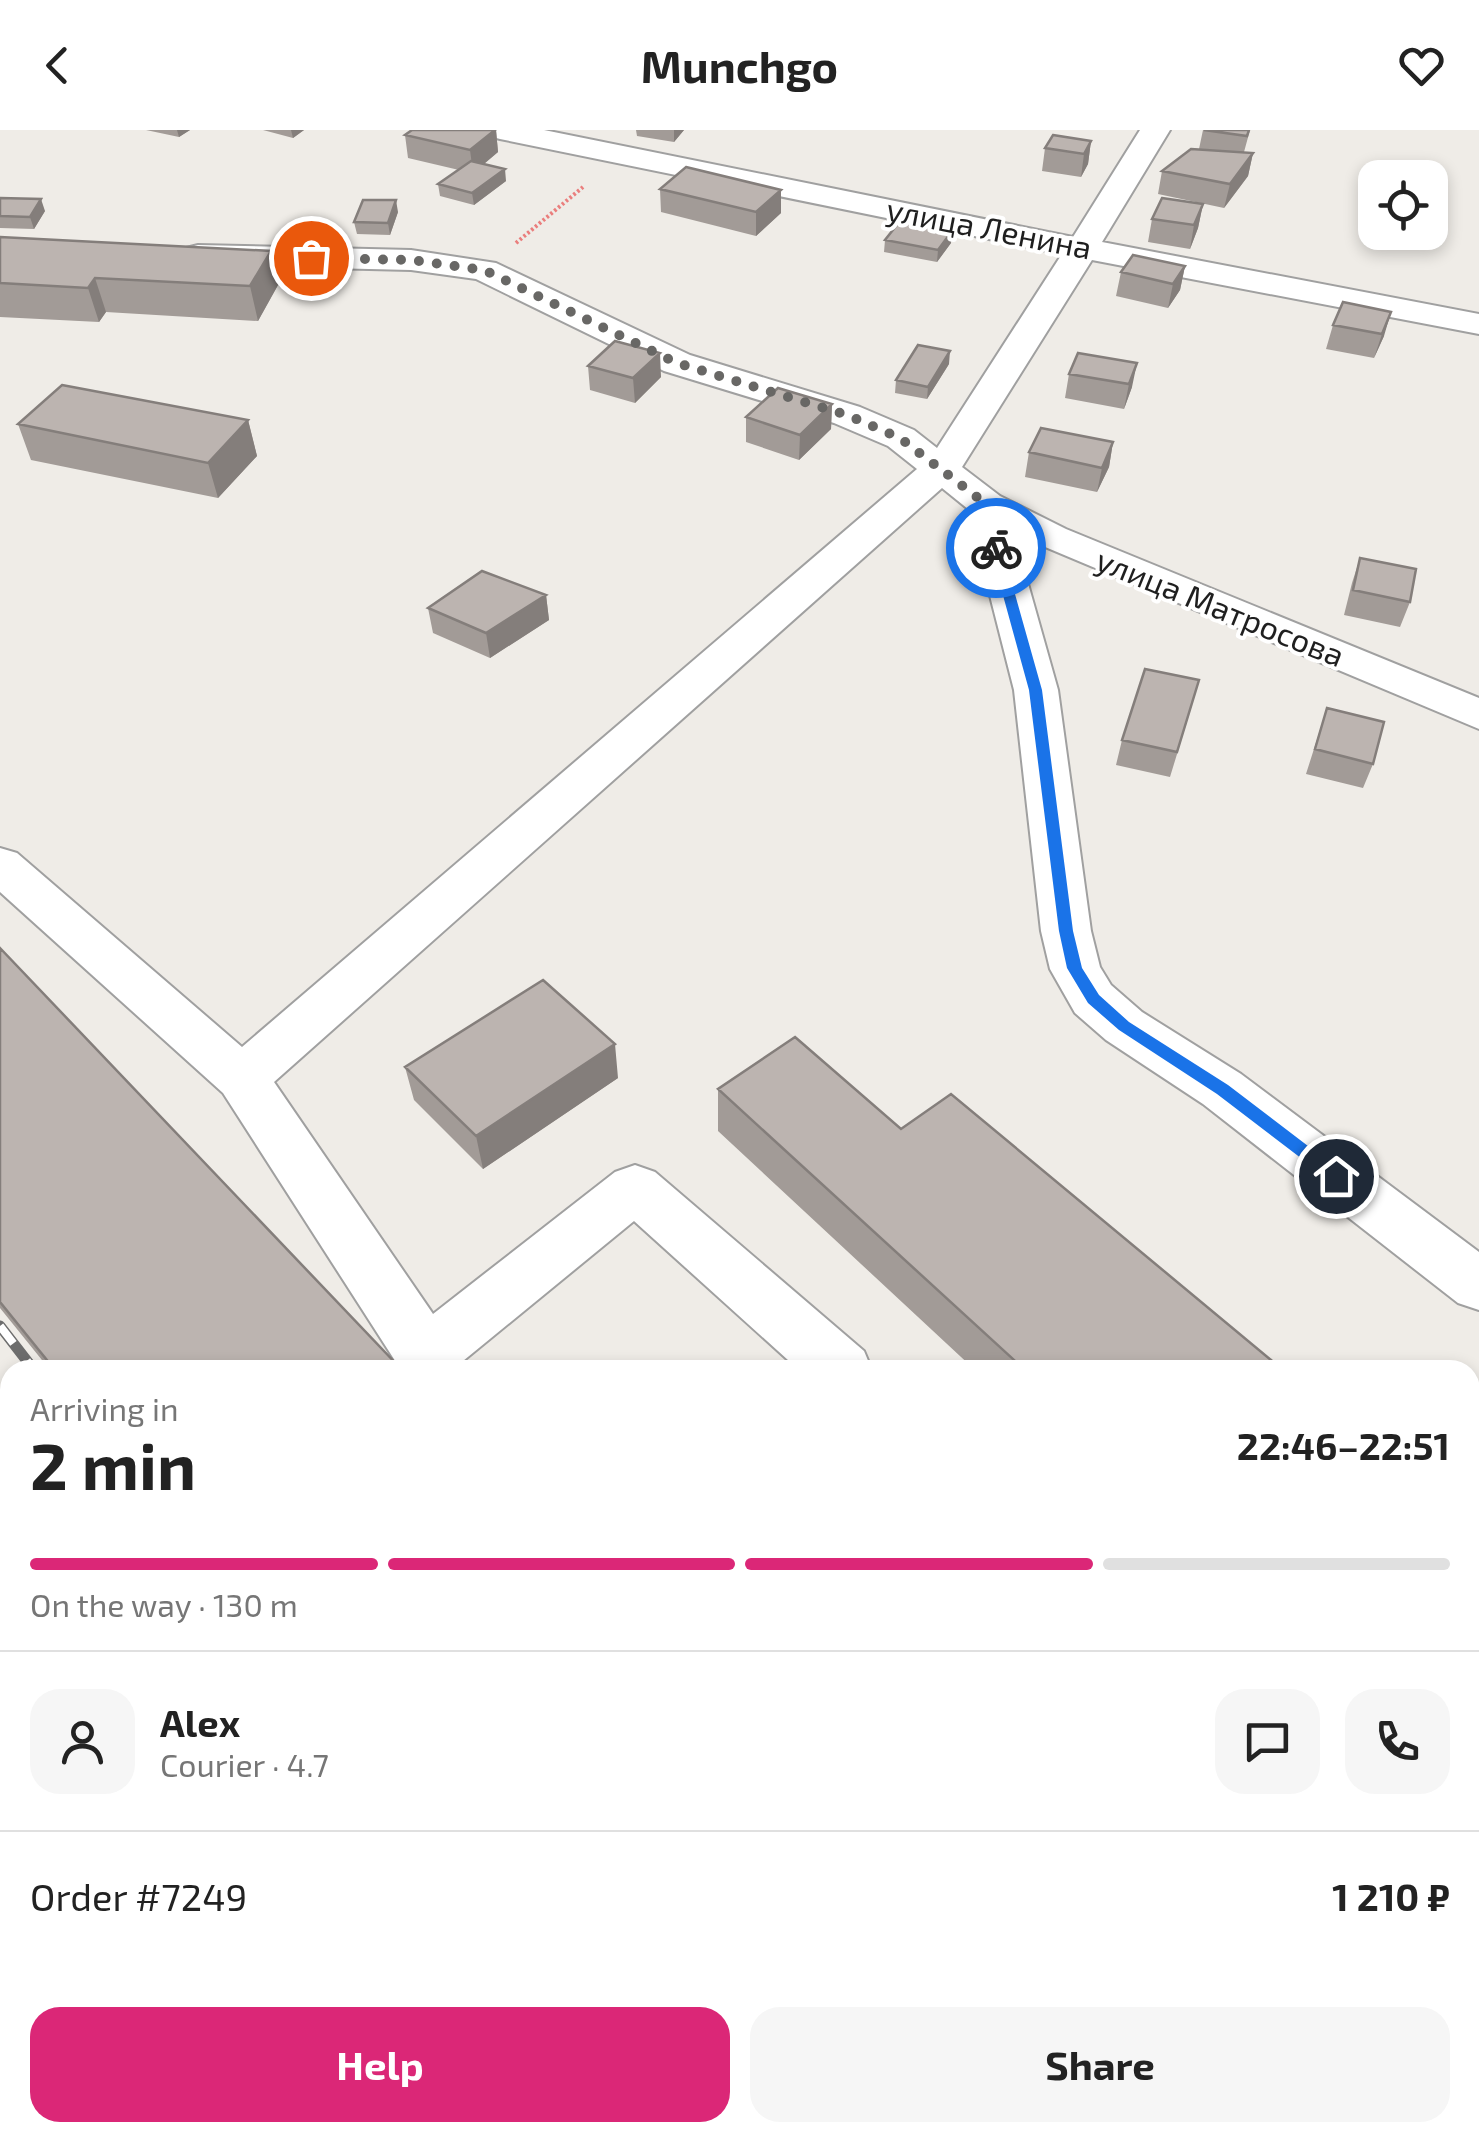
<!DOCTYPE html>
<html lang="en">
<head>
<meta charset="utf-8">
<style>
	:root { --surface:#fff; --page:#f6f6f6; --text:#222; --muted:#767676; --line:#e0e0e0; --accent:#db2777 }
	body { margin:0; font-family:"Exo 2",sans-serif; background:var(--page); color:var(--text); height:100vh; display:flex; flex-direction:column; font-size:38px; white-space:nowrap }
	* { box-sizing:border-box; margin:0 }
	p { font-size:32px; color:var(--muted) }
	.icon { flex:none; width:55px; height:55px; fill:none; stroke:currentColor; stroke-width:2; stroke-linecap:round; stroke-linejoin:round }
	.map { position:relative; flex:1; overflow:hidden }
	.sheet { position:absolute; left:0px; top:1230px; width:1480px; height:782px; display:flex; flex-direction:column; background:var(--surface); border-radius:30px 30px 0 0; box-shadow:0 5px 15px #0003 }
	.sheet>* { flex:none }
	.fabs { position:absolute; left:1358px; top:30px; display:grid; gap:20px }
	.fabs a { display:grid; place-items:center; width:90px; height:90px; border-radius:20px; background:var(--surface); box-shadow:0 5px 15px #0003; font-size:50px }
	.pin { position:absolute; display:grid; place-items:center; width:85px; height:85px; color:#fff; margin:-42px; border:5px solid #fff; border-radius:50%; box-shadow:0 2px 10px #0007 }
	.courier { position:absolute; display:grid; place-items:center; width:100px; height:100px; margin:-50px; border:8px solid #1a73e8; border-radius:50%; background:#fff; color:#222; box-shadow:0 2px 12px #0007 }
	.summary em { font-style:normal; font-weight:700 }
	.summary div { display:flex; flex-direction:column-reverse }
	.summary { display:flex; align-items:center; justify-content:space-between; height:170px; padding:0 30px }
	h1 { font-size:65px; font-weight:700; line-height:75px }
	.bar { display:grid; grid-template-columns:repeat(4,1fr); gap:15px 10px; align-content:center; height:120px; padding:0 30px }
	.bar i { height:12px; border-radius:8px; background:var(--line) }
	.bar .selected { background:var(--accent) }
	.bar p { grid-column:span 4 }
	.line { display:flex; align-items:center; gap:25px; padding:0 30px; border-top:2px solid var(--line) }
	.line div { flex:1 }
	.round { display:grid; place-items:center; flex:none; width:105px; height:105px; border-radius:30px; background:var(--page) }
	.primary-button { display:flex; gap:20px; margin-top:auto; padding:20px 30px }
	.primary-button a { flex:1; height:115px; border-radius:30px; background:var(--accent); color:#fff; font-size:40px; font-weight:700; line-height:115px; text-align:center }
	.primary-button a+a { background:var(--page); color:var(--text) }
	header { display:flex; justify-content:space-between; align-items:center; height:130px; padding:0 30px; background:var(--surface); font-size:45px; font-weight:700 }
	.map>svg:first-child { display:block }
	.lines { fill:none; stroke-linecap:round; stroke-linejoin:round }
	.minor-casing { stroke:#a0a0a0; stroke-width:4 }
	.path { stroke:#ea7e7d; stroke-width:4; stroke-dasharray:2.5 2.5; stroke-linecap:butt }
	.minor { fill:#fff; fill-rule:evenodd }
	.rail-far1-casing { stroke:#6d6d6d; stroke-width:11 }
	.rail-casing { stroke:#6d6d6d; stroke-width:14 }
	.rail-far1 { stroke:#fff; stroke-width:8; stroke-dasharray:22; stroke-linecap:butt }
	.rail { stroke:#fff; stroke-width:10; stroke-dasharray:29; stroke-linecap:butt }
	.wall { fill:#a29b97 }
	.shaded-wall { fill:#847e7b }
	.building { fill:#bcb4b0; stroke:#847e7b; stroke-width:2.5 }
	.route { fill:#1a73e8 }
	.done { stroke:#686765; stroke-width:10; stroke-dasharray:0 18 }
	.labels { text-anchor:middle; stroke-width:8; stroke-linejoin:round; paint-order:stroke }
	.far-street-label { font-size:32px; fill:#1f1f1f; stroke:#fff }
</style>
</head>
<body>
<header><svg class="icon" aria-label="back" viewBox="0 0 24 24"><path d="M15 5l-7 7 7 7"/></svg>Munchgo<svg class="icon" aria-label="heart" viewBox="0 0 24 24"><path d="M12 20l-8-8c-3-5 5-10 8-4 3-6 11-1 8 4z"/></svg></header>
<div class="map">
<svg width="1479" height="2011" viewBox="0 0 1479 2011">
	<rect width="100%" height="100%" fill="#efece7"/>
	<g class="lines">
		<defs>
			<path id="minor" d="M485,0H544L1073,107L1140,0H1170L1102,112L1479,184V204L1092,130L962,337L1000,366L1066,399L1479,568V599L1014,404L1058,560L1091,801L1100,837L1111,855L1142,882L1241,944L1479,1122V1180L1458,1173L1203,974L1106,910L1075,883L1050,839L1041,801L1014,560L968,379L942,358L274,952L433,1184L615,1042L635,1035L655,1042L864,1221L872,1240H799L634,1091L463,1231L467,1240H401L223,963L0,762V718L17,723L242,917L917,339L888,316L834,293L664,241L476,149L411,140L198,135L186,132L181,125L186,118L198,115L411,120L496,133L690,225L860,277L914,300L937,318L1062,124L500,9L489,6Z
				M1117,2002H1202L1206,2011H1121Z"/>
		</defs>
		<use href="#minor" class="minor-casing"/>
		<path class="path" d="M516,113L583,57"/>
		<use href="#minor" class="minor"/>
		<defs>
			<path id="rail-far1" d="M0,1196L34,1240"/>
			<path id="rail" d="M0,1315L10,1328
				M523,2002L529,2011
				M634,2002L641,2011"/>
		</defs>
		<use href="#rail-far1" class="rail-far1-casing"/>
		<use href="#rail" class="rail-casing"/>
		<use href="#rail-far1" class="rail-far1"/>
		<use href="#rail" class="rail"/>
	</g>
	<path class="wall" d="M146,0H190L179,7Z
		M263,0H304L293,8Z
		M496,0L498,22L484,34L506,51L474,75L440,66L438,54L459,40L408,28L405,5Z
		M636,0H684L674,12L637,6Z
		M1203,0H1250L1244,22L1253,23L1248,46L1224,78L1158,64L1162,41L1199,19Z
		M1091,11L1088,34L1081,47L1042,41L1045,18Z
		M660,59L781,60V83L756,106L661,82Z
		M0,68L45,81L34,99L0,98Z
		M1203,74L1198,98L1190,119L1148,112L1152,89Z
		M398,82L390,105L357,104L354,92Z
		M0,107L278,155L258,191L106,182L99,192L0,187Z
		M885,110L951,113L937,132L884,122Z
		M1133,125L1185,136L1180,160L1168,178L1116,166L1121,142Z
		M1343,172L1384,206L1374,228L1326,219L1333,195Z
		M1078,223L1132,257L1124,279L1065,268L1069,244Z
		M949,234L927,269L895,263L896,250Z
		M588,236L661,247L635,273L590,260Z
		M832,274L831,299L799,330L746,312V287Z
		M248,290L257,326L218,368L31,330L18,294Z
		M1113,312L1109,337L1097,362L1025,347L1029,322Z
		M1360,428L1410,472L1400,497L1344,485L1352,453Z
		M546,465L549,490L490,528L433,503L428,478Z
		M1192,575L1170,647L1116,635L1122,610Z
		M1327,578L1373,634L1363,658L1306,644Z
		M0,818L402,1240H50L0,1178Z
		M405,937L618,948L483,1039L414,970Z
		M718,959L901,999L1283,1240H975L718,1001Z
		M667,2002H1128L1137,2011H673Z
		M1313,2002H1470L1479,2011H1322Z"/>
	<path class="shaded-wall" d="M177,0H190L179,7Z
		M291,0H304L293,8Z
		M496,0L498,22L473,43L470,20Z
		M674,0H684L674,12Z
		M1091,11L1088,34L1081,47L1084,24Z
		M1253,23L1248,46L1224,78L1230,54Z
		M505,39L506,51L474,75L472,63Z
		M781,60V83L756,106V82Z
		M41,69L45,81L34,99L30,87Z
		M396,70L398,82L390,105L388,93Z
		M1203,74L1198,98L1190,119L1194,95Z
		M952,101L951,113L937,132L938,120Z
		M271,121L278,155L258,191L250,156Z
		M1185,136L1180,160L1168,178L1173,154Z
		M95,148L106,182L99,192L88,158Z
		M1391,182L1384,206L1374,228L1382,204Z
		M950,221L949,234L927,269L928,257Z
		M660,223L661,247L635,273L633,248Z
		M1137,233L1132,257L1124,279L1129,254Z
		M832,274L831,299L799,330L800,305Z
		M248,290L257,326L218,368L208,333Z
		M1113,312L1109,337L1097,362L1102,338Z
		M546,465L549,490L490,528L486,503Z
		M615,914L618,948L483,1039L476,1006Z"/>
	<path class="building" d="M412,0H495L470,20L405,5Z
		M1204,0H1249L1247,6Z
		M1053,5L1091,11L1084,24L1045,18Z
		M1191,19L1253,23L1230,54L1162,41Z
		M471,31L505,39L472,63L438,54Z
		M686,37L781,60L756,82L660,59Z
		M0,68L41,69L30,87L0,86Z
		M1162,68L1203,74L1194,95L1152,89Z
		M363,70H396L388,93L354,92Z
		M900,91L952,101L938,120L885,110Z
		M0,107L271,121L250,156L95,148L88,158L0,153Z
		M1133,125L1185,136L1173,154L1121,142Z
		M1343,172L1391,182L1382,204L1333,195Z
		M615,211L660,223L633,248L588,236Z
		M918,215L950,221L928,257L896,250Z
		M1078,223L1137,233L1129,254L1069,244Z
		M62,255L248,290L208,333L18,294Z
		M778,258L832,274L800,305L746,287Z
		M1041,298L1113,312L1102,338L1029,322Z
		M1360,428L1416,439L1410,472L1353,460Z
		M482,441L546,465L486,503L428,478Z
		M1145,539L1199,550L1177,622L1122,610Z
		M1327,578L1384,592L1373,634L1315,619Z
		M0,818L402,1240H55L0,1172Z
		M543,850L615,914L476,1006L405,937Z
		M795,907L901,999L951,964L1283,1240H1025L718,959Z
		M1470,1924L1479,1932V2011H1364L1355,2002H1470Z
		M673,2002H1128L1137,2011H680Z"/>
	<path class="route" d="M996,415L1002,418L1042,560L1073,801L1082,838L1099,865L1129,892L1228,955L1342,1042V1051H1331L1217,964L1119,900L1088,873L1067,838L1059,801L1029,560L990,418Z"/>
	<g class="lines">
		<path class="done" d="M311,128L411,130L484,140L677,233L847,285L900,308L986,374L996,418"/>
	</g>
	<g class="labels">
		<g class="far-street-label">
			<text transform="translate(989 99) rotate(11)" y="11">улица Ленина</text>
			<text transform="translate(1220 478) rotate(22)" y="11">улица Матросова</text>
		</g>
	</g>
</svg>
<div class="fabs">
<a><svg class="icon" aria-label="locate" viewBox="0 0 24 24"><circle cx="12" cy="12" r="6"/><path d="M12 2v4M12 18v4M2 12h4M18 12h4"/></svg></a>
</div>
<div class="pin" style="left:311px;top:128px;background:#ea580c"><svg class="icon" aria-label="bag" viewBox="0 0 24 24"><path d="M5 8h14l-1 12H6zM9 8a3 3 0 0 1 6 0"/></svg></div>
<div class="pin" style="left:1336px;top:1046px;background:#1f2937"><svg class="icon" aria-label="home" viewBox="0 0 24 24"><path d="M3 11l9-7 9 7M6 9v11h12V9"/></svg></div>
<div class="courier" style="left:996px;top:418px"><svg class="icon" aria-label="bike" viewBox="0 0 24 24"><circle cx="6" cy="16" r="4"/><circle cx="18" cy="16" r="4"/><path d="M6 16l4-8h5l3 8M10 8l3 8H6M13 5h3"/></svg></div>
<section class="sheet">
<div class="summary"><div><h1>2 min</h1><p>Arriving in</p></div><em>22:46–22:51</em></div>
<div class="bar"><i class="selected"></i><i class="selected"></i><i class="selected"></i><i></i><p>On the way · 130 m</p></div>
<div class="line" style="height:180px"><a class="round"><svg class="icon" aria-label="person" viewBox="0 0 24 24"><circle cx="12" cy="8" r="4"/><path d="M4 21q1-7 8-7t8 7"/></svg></a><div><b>Alex</b><p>Courier · 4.7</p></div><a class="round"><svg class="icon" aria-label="chat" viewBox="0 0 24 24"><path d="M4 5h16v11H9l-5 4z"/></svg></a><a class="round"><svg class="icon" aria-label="phone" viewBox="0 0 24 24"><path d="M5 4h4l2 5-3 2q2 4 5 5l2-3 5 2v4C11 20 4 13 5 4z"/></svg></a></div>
<div class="line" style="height:130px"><div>Order #7249</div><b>1 210 ₽</b></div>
<div class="primary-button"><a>Help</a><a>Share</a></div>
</section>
</div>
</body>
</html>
